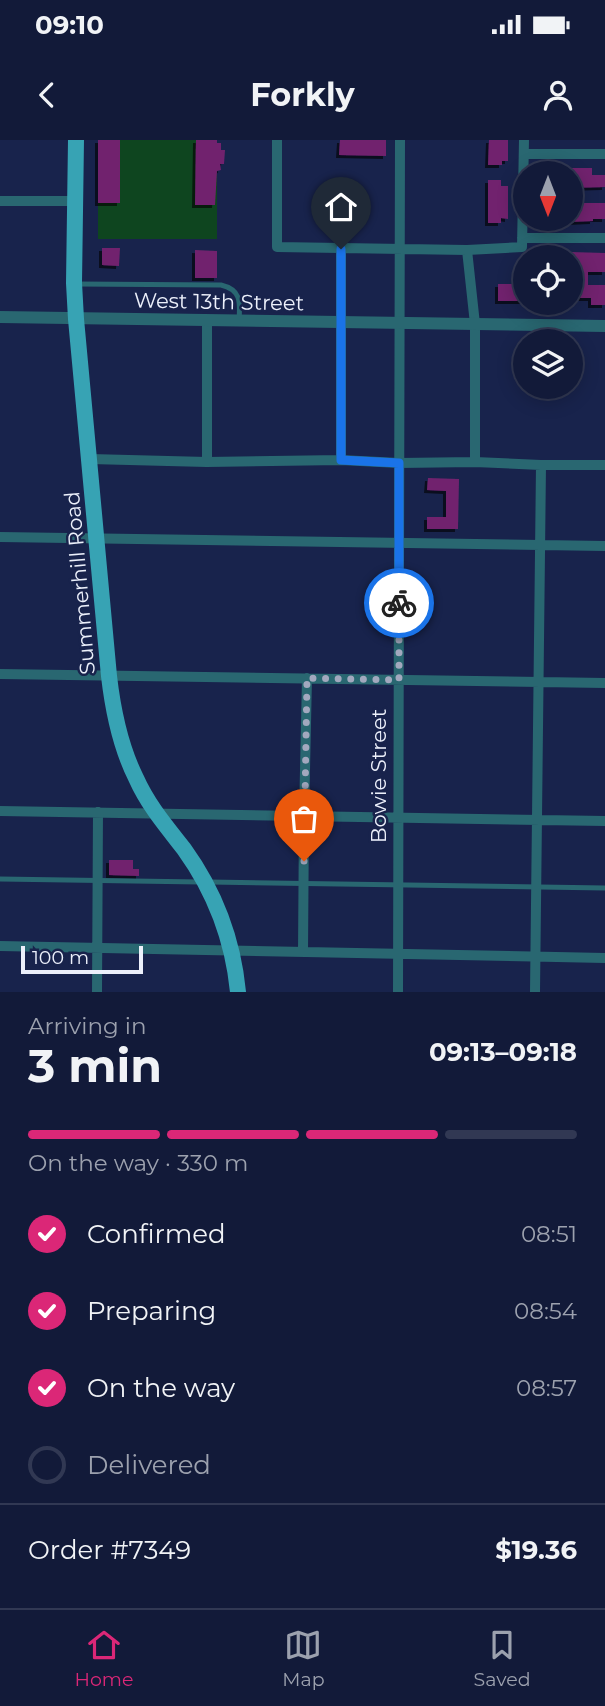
<!DOCTYPE html>
<html lang="en">
<head>
<meta charset="utf-8">
<style>
	:root { --surface:#121a39; --page:#1b2341; --text:#f1f3f6; --muted:#9ca1ae; --line:#313853; --accent:#db2777 }
	body { margin:0; font-family:Montserrat,sans-serif; background:var(--page); color:var(--text); height:100vh; display:flex; flex-direction:column; font-size:26px; white-space:nowrap }
	* { box-sizing:border-box; margin:0 }
	p { font-size:23px; color:var(--muted) }
	.icon { flex:none; width:38px; height:38px; fill:none; stroke:currentColor; stroke-width:2; stroke-linecap:round; stroke-linejoin:round }
	.map { position:relative; height:852px; overflow:hidden }
	.panel { display:flex; flex-direction:column; background:var(--surface); flex:1 }
	.panel>* { flex:none }
	.needle { width:46px; rotate:180deg }
	.fabs { position:absolute; left:513px; top:21px; display:grid; gap:14px }
	.fabs a { display:grid; place-items:center; width:70px; height:70px; border-radius:50%; background:var(--surface); box-shadow:0 4px 18px #0003,0 0 0 2px var(--line); font-size:35px }
	.scale { position:absolute; left:21px; bottom:18px; width:122px; box-sizing:border-box; padding-left:7px; border:4px solid #ecf0fb; border-top:0; font-size:19px; line-height:24px; white-space:nowrap; color:#ecf0fb; -webkit-text-stroke:5px #18234c; paint-order:stroke }
	.pin { position:absolute; display:grid; place-items:center; width:60px; height:60px; color:#fff; margin:-72px -30px; border-radius:50% 50% 50% 0; rotate:-45deg; box-shadow:0 0 7px #0007 }
	.pin .icon { rotate:45deg }
	.courier { position:absolute; display:grid; place-items:center; width:70px; height:70px; margin:-35px; border:5px solid #1a73e8; border-radius:50%; background:#fff; color:#222; box-shadow:0 2px 9px #0007 }
	.summary em { font-style:normal; font-weight:700 }
	.summary div { display:flex; flex-direction:column-reverse }
	.summary { display:flex; align-items:center; justify-content:space-between; height:119px; padding:0 28px }
	h1 { font-size:46px; font-weight:700; line-height:52px }
	.bar { display:grid; grid-template-columns:repeat(4,1fr); gap:10px 7px; align-content:center; height:84px; padding:0 28px }
	.bar i { height:9px; border-radius:5px; background:var(--line) }
	.bar .active { background:var(--accent) }
	.bar p { grid-column:span 4 }
	.line { display:flex; align-items:center; gap:18px; padding:0 28px; border-top:2px solid var(--line) }
	.line div { flex:1 }
	ol { padding:0 28px; list-style:none }
	li { display:flex; align-items:center; gap:21px; height:77px }
	li p { margin-inline-start:auto }
	li .icon { padding:7px; border-radius:50%; background:var(--accent); color:#fff; stroke-width:4 }
	li:last-child { color:var(--muted) }
	li i { width:38px; height:38px; border:4px solid var(--line); border-radius:50% }
	.status { display:flex; justify-content:space-between; align-items:center; height:49px; padding:0 35px; background:var(--surface); direction:ltr }
	.status svg { height:19px; fill:currentColor }
	header { display:flex; justify-content:space-between; align-items:center; height:91px; padding:0 28px; background:var(--surface); font-size:32px; font-weight:700 }
	.tabs { display:flex; justify-content:space-around; align-items:center; height:98px; border-top:2px solid var(--line); background:var(--surface); font-size:19px; color:var(--muted) }
	.tabs a { display:grid; justify-items:center; gap:4px }
	.tabs .active { color:var(--accent) }
	.map>svg:first-child { display:block }
	.green { fill:#0e451f }
	.building { fill:#71236e; filter:url(#shadow) }
	.lines { fill:none; stroke-linecap:round; stroke-linejoin:round }
	.service { stroke:#296771; stroke-width:5 }
	.minor { stroke:#296771; stroke-width:10 }
	.tertiary { stroke:#296771; stroke-width:12 }
	.primary { stroke:#37a3b4; stroke-width:16 }
	.done { stroke:#a2a8be; stroke-width:7; stroke-dasharray:0 12.6 }
	.route { stroke:#1a73e8; stroke-width:9 }
	.labels { text-anchor:middle; stroke-width:5; stroke-linejoin:round; paint-order:stroke }
	.street-label { font-size:21px; fill:#ecf0fb; stroke:#18234c }
</style>
</head>
<body>
<div class="status"><b>09:10</b><svg viewBox="0 0 49 12"><path d="M0 12V9h3v3zM5 12V6h3v6zM10 12V3h3v9zM15 12V0h3v12zM26 1h20v11H26zM47 4h2v5h-2z"/></svg></div>
<header><svg class="icon" aria-label="back" viewBox="0 0 24 24"><path d="M15 5l-7 7 7 7"/></svg>Forkly<svg class="icon" aria-label="person" viewBox="0 0 24 24"><circle cx="12" cy="8" r="4"/><path d="M4 21q1-7 8-7t8 7"/></svg></header>
<div class="map">
<svg width="605" height="852" viewBox="0 0 605 852">
	<defs>
		<filter id="shadow"><feDropShadow dx="-3" dy="3" stdDeviation="0" flood-color="#0009"/></filter>
	</defs>
	<rect width="100%" height="100%" fill="#18234c"/>
	<path class="green" d="M98,0H217V99H98Z"/>
	<path class="building" d="M98,0H120V63H98Z
		M196,0H217V3H221V10H225L224,24H220L221,30L217,31L215,65H195Z
		M340,0H386V16L339,15Z
		M489,0H508V21H502V25H488Z
		M570,28H592V35H605V47L570,48Z
		M488,40H501V46H508V79L501,78V83H488Z
		M570,63H605V79H593V81L570,82Z
		M102,108H120L119,126L102,125Z
		M195,110L217,111V138H195Z
		M570,112L605,113V132H588V145H605V165H591V158H570Z
		M498,144H525V161H498Z
		M428,338L459,339L458,389H427V377H446V351L427,350Z
		M109,720H133V729H139V736L109,735Z"/>
	<g class="lines">
		<path class="service" d="M77,144L221,145C242,150 240,163 239,181
			M0,739L200,742
			M210,742L605,748"/>
		<path class="minor" d="M277,0V107L467,110L522,107L524,0
			M524,14H605
			M0,61H75
			M522,98H605
			M341,109V320
			M467,110L475,184V322
			M207,181V322
			M90,319L207,322L341,320L399,323L475,322L541,325H605
			M0,397L605,406
			M0,534L605,543
			M0,671L605,681
			M0,806L605,818
			M303,812L304,676L307,538
			M97,852L98,672
			M398,852L400,0
			M535,852L541,325"/>
		<path class="tertiary" d="M0,177L605,186"/>
		<path class="primary" d="M76,0L74,143L76,179L109,536C113,571 120,606 136,638C148,665 166,686 184,709C215,752 233,800 238,852"/>
	</g>
	<g class="lines">
		<path class="done" d="M304,721L307,538L399,540V463"/>
		<path class="route" d="M341,109V320L399,323V463"/>
	</g>
	<g class="labels">
		<g class="street-label">
			<text transform="translate(219 162) rotate(1)" y="7">West 13th Street</text>
			<text transform="translate(80 443) rotate(-95)" y="7">Summerhill Road</text>
			<text transform="translate(379 636) rotate(-90)" y="7">Bowie Street</text>
		</g>
	</g>
</svg>
<div class="fabs">
<a><svg class="needle" viewBox="-14 -14 28 28"><path d="M0-13l5 13h-10z" fill="#e53935"/><path d="M0 13l5-13h-10z" fill="#9ca1ae"/></svg></a>
<a><svg class="icon" aria-label="locate" viewBox="0 0 24 24"><circle cx="12" cy="12" r="6"/><path d="M12 2v4M12 18v4M2 12h4M18 12h4"/></svg></a>
<a><svg class="icon" aria-label="layers" viewBox="0 0 24 24"><path d="M12 4l9 5-9 5-9-5zM3 14l9 5 9-5"/></svg></a>
</div>
<div class="scale">100 m</div>
<div class="pin" style="left:304px;top:721px;background:#ea580c"><svg class="icon" aria-label="bag" viewBox="0 0 24 24"><path d="M5 8h14l-1 12H6zM9 8a3 3 0 0 1 6 0"/></svg></div>
<div class="pin" style="left:341px;top:109px;background:#1f2937"><svg class="icon" aria-label="home" viewBox="0 0 24 24"><path d="M3 11l9-7 9 7M6 9v11h12V9"/></svg></div>
<div class="courier" style="left:399px;top:463px"><svg class="icon" aria-label="bike" viewBox="0 0 24 24"><circle cx="6" cy="16" r="4"/><circle cx="18" cy="16" r="4"/><path d="M6 16l4-8h5l3 8M10 8l3 8H6M13 5h3"/></svg></div>
</div>
<section class="panel">
<div class="summary"><div><h1>3 min</h1><p>Arriving in</p></div><em>09:13–09:18</em></div>
<div class="bar"><i class="active"></i><i class="active"></i><i class="active"></i><i></i><p>On the way · 330 m</p></div>
<ol>
<li><svg class="icon" aria-label="check" viewBox="0 0 24 24"><path d="M5 12l5 5 9-10"/></svg>Confirmed<p>08:51</p></li>
<li><svg class="icon" aria-label="check" viewBox="0 0 24 24"><path d="M5 12l5 5 9-10"/></svg>Preparing<p>08:54</p></li>
<li><svg class="icon" aria-label="check" viewBox="0 0 24 24"><path d="M5 12l5 5 9-10"/></svg>On the way<p>08:57</p></li>
<li><i></i>Delivered</li>
</ol>
<div class="line" style="height:91px"><div>Order #7349</div><b>$19.36</b></div>
</section>
<nav class="tabs">
<a class="active"><svg class="icon" aria-label="home" viewBox="0 0 24 24"><path d="M3 11l9-7 9 7M6 9v11h12V9"/></svg>Home</a>
<a><svg class="icon" aria-label="map" viewBox="0 0 24 24"><path d="M3 6l6-2 6 2 6-2v14l-6 2-6-2-6 2zM9 4v14M15 6v14"/></svg>Map</a>
<a><svg class="icon" aria-label="saved" viewBox="0 0 24 24"><path d="M7 4h10v16l-5-4-5 4z"/></svg>Saved</a>
</nav>
</body>
</html>
